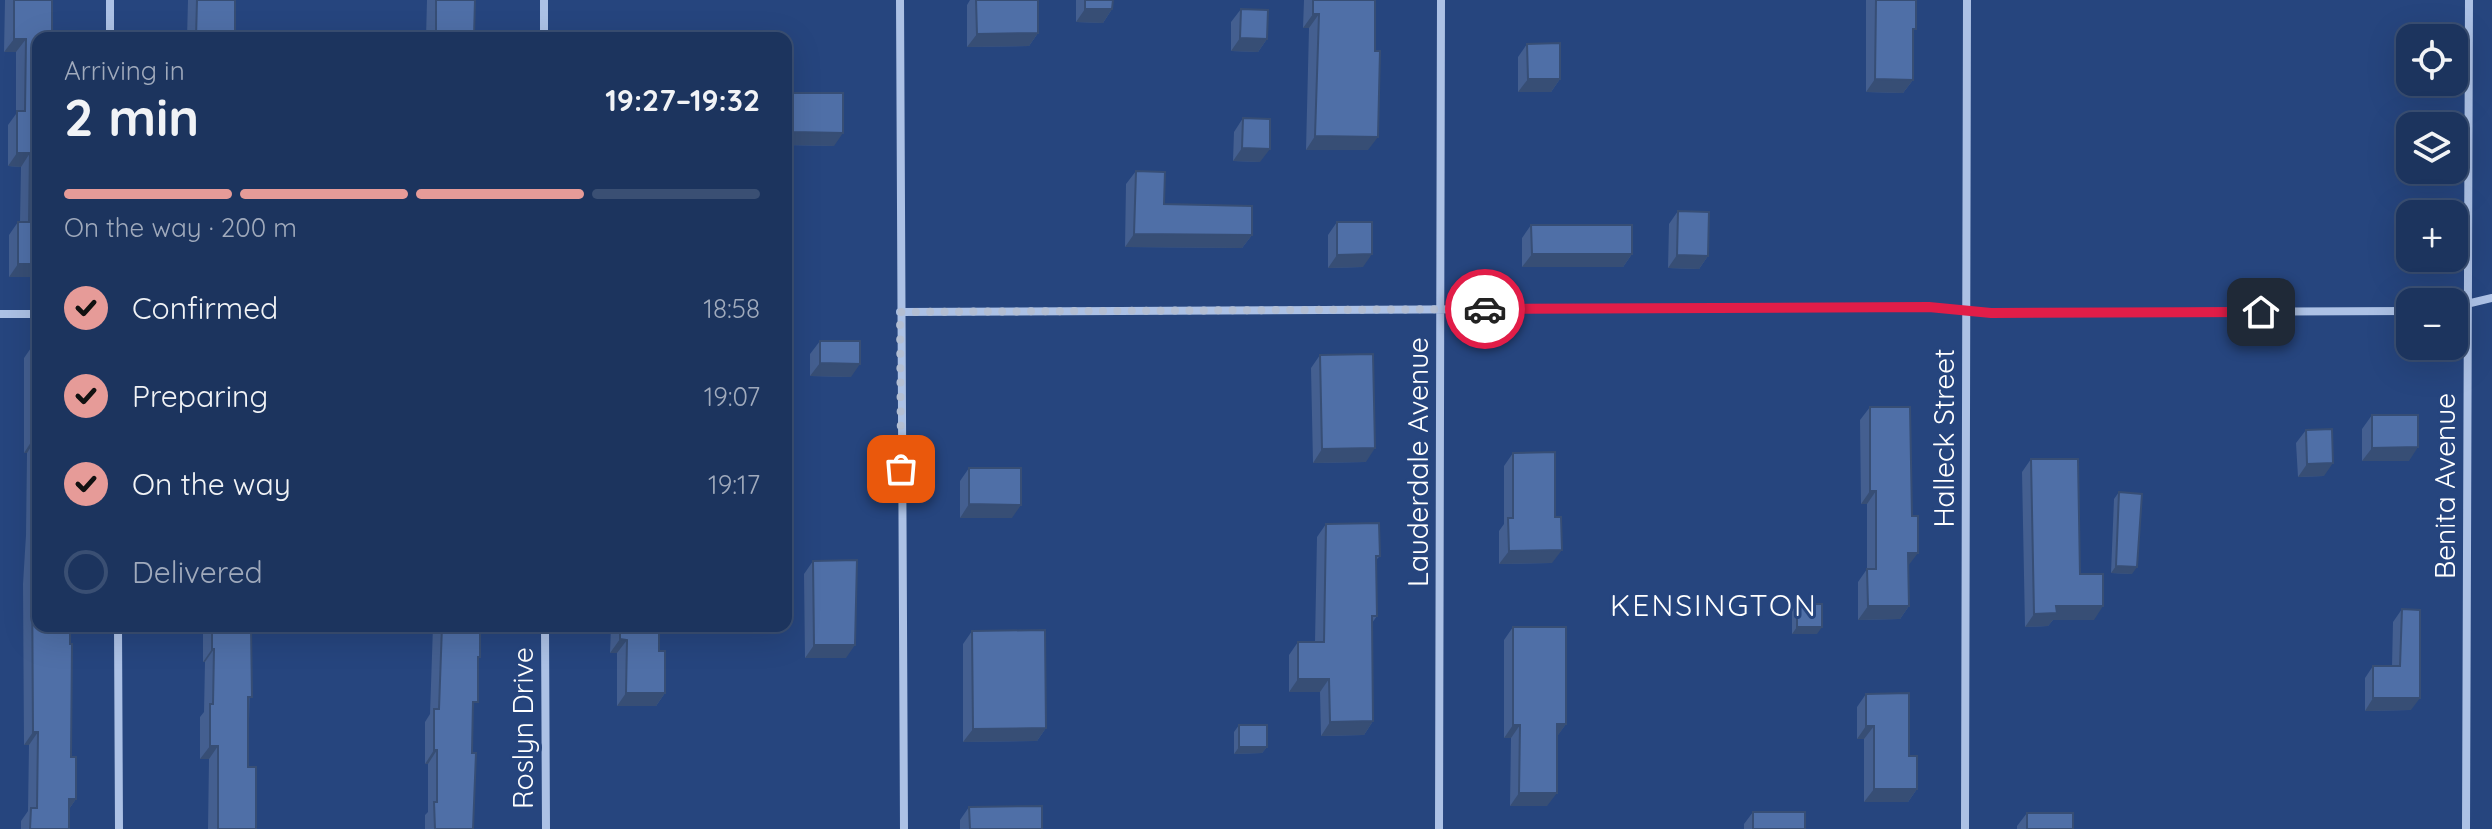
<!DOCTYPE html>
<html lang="en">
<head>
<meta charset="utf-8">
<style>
	:root { --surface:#1c345e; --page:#253c64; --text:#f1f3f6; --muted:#a0aabc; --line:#3a4f73; --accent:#e69b98 }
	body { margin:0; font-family:Quicksand,sans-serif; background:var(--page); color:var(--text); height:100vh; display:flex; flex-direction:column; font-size:30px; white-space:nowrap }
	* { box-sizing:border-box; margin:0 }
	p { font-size:26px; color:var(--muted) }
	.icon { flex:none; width:44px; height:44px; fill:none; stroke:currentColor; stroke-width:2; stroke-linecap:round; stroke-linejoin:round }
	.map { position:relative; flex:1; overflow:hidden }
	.details { position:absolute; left:32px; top:32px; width:760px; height:600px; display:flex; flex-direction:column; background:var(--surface); border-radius:16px; box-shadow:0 8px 32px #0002,0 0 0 2px var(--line) }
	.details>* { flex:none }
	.buttons { position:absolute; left:2396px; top:24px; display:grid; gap:16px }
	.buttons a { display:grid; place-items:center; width:72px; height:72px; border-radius:16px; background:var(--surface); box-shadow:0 8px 32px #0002,0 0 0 2px var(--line); font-size:40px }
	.pin { position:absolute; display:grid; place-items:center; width:68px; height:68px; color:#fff; margin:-34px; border-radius:16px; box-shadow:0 4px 12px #0006 }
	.courier { position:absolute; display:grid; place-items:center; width:80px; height:80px; margin:-40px; border:6px solid #e11d48; border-radius:50%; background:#fff; color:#222; box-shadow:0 2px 10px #0007 }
	.head em { font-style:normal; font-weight:700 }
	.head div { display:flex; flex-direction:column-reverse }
	.head { display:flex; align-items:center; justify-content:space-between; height:136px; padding:0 32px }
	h1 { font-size:52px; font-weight:700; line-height:60px }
	.bar { display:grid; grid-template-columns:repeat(4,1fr); gap:12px 8px; align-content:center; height:96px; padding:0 32px }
	.bar i { height:10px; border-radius:6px; background:var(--line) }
	.bar .current { background:var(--accent) }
	.bar p { grid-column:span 4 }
	ol { padding:0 32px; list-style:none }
	li { display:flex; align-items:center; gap:24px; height:88px }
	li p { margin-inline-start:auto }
	li .icon { padding:8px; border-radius:50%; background:var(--accent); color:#111; stroke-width:4 }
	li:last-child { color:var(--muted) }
	li i { width:44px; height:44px; border:4px solid var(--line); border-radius:50% }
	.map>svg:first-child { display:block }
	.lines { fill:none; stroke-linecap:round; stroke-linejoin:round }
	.street { stroke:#acc1e5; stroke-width:8 }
	.wall { fill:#445f90 }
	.shaded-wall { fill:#374e75 }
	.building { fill:#4f6fa7; stroke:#374e75; stroke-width:2 }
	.done { stroke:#b3bed2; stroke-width:8; stroke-dasharray:0 14.4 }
	.route { stroke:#e11d48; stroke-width:10 }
	.labels { text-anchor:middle; stroke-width:6; stroke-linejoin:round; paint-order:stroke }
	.street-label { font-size:28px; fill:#fff; stroke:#26457e }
	.neighbourhood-label { font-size:30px; letter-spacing:2px; fill:#fff; stroke:#26457e }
</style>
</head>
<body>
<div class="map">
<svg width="2492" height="829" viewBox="0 0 2492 829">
	<rect width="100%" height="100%" fill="#26457e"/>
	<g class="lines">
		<path class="street" d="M110,0V38
			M544,0V38
			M900,0L904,829
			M2454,307L2492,298
			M900,312L1929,307L1991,313L2410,311
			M0,314H38
			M118,626L119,829
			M545,626L546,829
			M1439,829L1441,0
			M1965,829L1967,0
			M2466,829L2469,0"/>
	</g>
	<path class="wall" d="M5,0H52L38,277H9V235L18,222H20L21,167L8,166V125L16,114V52H4Z
		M188,0H235V38H187Z
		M427,0H475L474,37L478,38H426Z
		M970,0H1038V33L1029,46L967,47V5Z
		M1076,0H1113L1112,9L1103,23L1076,22Z
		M1304,0H1375V51L1368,150H1306L1309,28H1303Z
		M1866,0H1916L1913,33V80L1903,93L1866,92Z
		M1241,9L1267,39L1258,52L1231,51V22Z
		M1527,44L1560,79L1551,92H1518V57Z
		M792,93L834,146L786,145V101Z
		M1243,118L1260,162L1233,161L1234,132Z
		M1136,171L1164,204L1252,235L1242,248L1125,247L1126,184Z
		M1678,211L1708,256L1699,269L1668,268L1669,224Z
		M1337,222L1363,267L1328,268V235Z
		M1531,225L1632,254L1623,267H1522V238Z
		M820,341L851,377L810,376V354Z
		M33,345L76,799L69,809V829H21V821L28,811L29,745H24L23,584L26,535L27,453H24V358Z
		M1320,355L1366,462L1313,463L1311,368Z
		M1870,407L1908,566L1909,606L1900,619L1858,620V582L1867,569V504H1861L1860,420Z
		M2372,415L2409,461H2362V429Z
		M2306,430L2324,476L2298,477L2296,443Z
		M1513,453L1552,563L1499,564V531L1504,524V466Z
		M2031,459L2080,574L2094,620H2053L2048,626L2025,627L2022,472Z
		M969,468L1012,518H960V481Z
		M2119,492L2132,574L2111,573L2114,499Z
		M1326,524L1380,556L1376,560L1377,616L1372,623L1373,721L1364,735L1321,736L1320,692H1289V655L1298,642H1315L1317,537Z
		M813,561L846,658H805L804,574Z
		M1797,604L1817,634H1792V611Z
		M2402,609L2411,710L2365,711V678L2373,666H2392L2393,622Z
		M203,626H251L248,767L256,829H208L209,759H200V717L204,712L205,662H203Z
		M433,626H480L478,660L473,709V829H425V815L428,812V764H425V722L430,714Z
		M611,626H659V651L665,693L656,706H617V653H610Z
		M1513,627L1566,724L1557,736L1547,806H1510L1511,738H1504V640Z
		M972,631L1046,728L1037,741L963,742V644Z
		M1866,694L1909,756L1917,789L1908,802H1864V739H1857V707Z
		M1239,725L1267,747L1262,753L1234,754V732Z
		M969,807L1042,829H960V820Z
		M1753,812L1805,829H1744V824Z
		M2027,813L2073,829H2017V826Z"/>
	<path class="shaded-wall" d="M1085,9H1112L1103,23L1076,22Z
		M1313,14H1319L1309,28H1303Z
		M1038,33L1029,46L967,47L977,34Z
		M1240,38L1267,39L1258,52L1231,51Z
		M14,39H26L16,52H4Z
		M1528,79H1560L1551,92H1518Z
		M1875,79L1913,80L1903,93L1866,92Z
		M792,132L843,133L834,146L786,145V140Z
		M1315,136L1378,137L1368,150H1306Z
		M1242,148L1270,149L1260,162L1233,161Z
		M17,153H30L21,167L8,166Z
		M1134,234L1252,235L1242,248L1125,247Z
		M1372,254L1363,267L1328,268L1337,255Z
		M1532,254H1632L1623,267H1522Z
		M1677,255L1708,256L1699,269L1668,268Z
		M18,264H38V277H9Z
		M820,363L860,364L851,377L810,376Z
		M33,439H36L27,453H24Z
		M2418,447L2409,461H2362L2372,448Z
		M1375,448L1366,462L1313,463L1322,449Z
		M2333,463L2324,476L2298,477L2307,464Z
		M1870,491H1876L1867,504H1861Z
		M969,504L1021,505L1012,518H960Z
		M1562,550L1552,563L1499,564L1509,551Z
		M1908,553H1918L1908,566Z
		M2116,566L2137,567L2132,574L2111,573Z
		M1868,606H1909L1900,619L1858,620Z
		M2056,606H2103L2094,620H2053L2048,626L2025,627L2034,614Z
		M1797,627H1822L1817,634H1792Z
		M620,639L627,640L617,653H610Z
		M814,645H855L846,658H805Z
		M212,649H214L205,662H203Z
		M1298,679H1329L1320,692H1289Z
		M626,693H665L656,706H617Z
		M2373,698H2420L2411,710L2365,711Z
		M1373,721L1364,735L1321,736L1330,722Z
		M1557,724H1566L1556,738Z
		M1513,725H1520L1511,738H1504Z
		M1866,726H1874L1864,739H1857Z
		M1046,728L1037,741L963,742L973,729Z
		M33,732H38L29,745H24Z
		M210,746H218L209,759H200Z
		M1239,747H1267L1262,753L1234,754Z
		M434,750H437L428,764H425Z
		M1874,789H1917L1908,802H1864Z
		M1519,793H1557L1547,806H1510Z
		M69,799H76L67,812Z"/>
	<path class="building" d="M14,0H52V38H38V264H18V222H29L30,153H17V111H25L26,39H14Z
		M197,0H235V38H196Z
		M436,0H475L474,37H478V38H439V32H436Z
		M976,0H1038V33L977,34Z
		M1085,0H1113L1112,9H1085Z
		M1313,0H1375V51H1380L1378,137L1315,136L1319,14H1313Z
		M1876,0H1916V29H1913V80L1875,79Z
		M1241,9L1268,10L1267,39L1240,38Z
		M621,37H655V38H621Z
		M1560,43V79H1528L1527,44Z
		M792,93H843V133L792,132Z
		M1243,118L1270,119V149L1242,148Z
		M1136,171L1165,172L1164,204L1252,206V235L1134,234Z
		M1678,211L1709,212L1708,256L1677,255Z
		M1337,222H1372V254L1337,255Z
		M1531,225H1632V254H1532Z
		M820,341H860V364L820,363Z
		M33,345H38V626H70V644H72L71,757H76V799H69V829H30L31,808H37L38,732H33L32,571L36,522V439H33Z
		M1373,354L1375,448L1322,449L1320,355Z
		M1870,407H1910L1912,516H1918V553H1908L1909,606H1868L1867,569H1876V491H1870Z
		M2372,415H2418V447L2372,448Z
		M2332,429L2333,463L2307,464L2306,430Z
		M1555,452V517H1561L1562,550L1509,551L1508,518H1513V453Z
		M2031,459H2078L2080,574H2103V606H2056L2057,613L2034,614Z
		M969,468H1021V505L969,504Z
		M2119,492L2142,494L2137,567L2116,566Z
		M1379,523L1380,556H1376L1377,616H1372L1373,721L1330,722L1329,679H1298V642H1324L1326,524Z
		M857,560L855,645H814L813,561Z
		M1797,604H1822V627H1797Z
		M2402,609L2420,610V698H2373V666H2400Z
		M212,626H251L252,697H248V767H256V829H218V746H210V704H213L214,649H212Z
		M442,626H480V657H478V702H473L472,753H476L473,829H435L434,802H437V750H434V709H439Z
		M620,626H659V651H665V693H626L627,640L620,639Z
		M1513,627H1566V724H1557V793H1519L1520,725H1513Z
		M1045,630L1046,728L973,729L972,631Z
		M1909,693V756H1917V789H1874V726H1866V694Z
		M1239,725H1267V747H1239Z
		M1042,806V829H970L969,807Z
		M1753,812H1805V829H1753Z
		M2027,813H2073V829H2027Z"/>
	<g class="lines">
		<path class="done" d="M901,469L900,312L1485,309"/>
		<path class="route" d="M1485,309L1929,307L1991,313L2261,312"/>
	</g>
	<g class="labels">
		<g class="street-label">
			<text transform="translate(1944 438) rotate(-90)" y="10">Halleck Street</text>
			<text transform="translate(1418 462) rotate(-90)" y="10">Lauderdale Avenue</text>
			<text transform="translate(2445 486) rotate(-90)" y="10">Benita Avenue</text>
			<text transform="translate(523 728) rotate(-90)" y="10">Roslyn Drive</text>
		</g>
		<g class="neighbourhood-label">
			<text x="1714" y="616">KENSINGTON</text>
		</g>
	</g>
</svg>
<div class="buttons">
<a><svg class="icon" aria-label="locate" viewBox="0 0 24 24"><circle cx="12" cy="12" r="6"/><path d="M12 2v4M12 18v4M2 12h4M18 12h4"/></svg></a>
<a><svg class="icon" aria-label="layers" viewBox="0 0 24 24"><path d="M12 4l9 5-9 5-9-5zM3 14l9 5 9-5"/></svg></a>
<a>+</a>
<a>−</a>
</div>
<div class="pin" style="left:901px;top:469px;background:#ea580c"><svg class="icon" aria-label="bag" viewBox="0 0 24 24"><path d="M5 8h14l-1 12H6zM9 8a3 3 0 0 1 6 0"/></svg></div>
<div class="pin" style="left:2261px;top:312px;background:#1f2937"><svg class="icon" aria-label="home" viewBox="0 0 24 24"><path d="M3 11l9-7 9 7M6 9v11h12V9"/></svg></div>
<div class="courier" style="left:1485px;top:309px"><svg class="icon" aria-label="car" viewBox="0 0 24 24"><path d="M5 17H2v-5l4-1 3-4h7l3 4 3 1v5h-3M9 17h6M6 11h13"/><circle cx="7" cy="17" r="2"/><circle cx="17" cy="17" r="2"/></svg></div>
<section class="details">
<div class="head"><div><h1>2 min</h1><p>Arriving in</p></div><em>19:27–19:32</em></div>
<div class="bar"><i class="current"></i><i class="current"></i><i class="current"></i><i></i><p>On the way · 200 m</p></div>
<ol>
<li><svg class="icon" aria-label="check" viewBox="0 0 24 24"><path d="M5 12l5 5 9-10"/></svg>Confirmed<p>18:58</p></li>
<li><svg class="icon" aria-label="check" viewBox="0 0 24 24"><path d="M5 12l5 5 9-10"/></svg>Preparing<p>19:07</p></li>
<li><svg class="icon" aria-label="check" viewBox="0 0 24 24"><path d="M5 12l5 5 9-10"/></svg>On the way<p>19:17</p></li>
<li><i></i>Delivered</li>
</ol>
</section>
</div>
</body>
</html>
